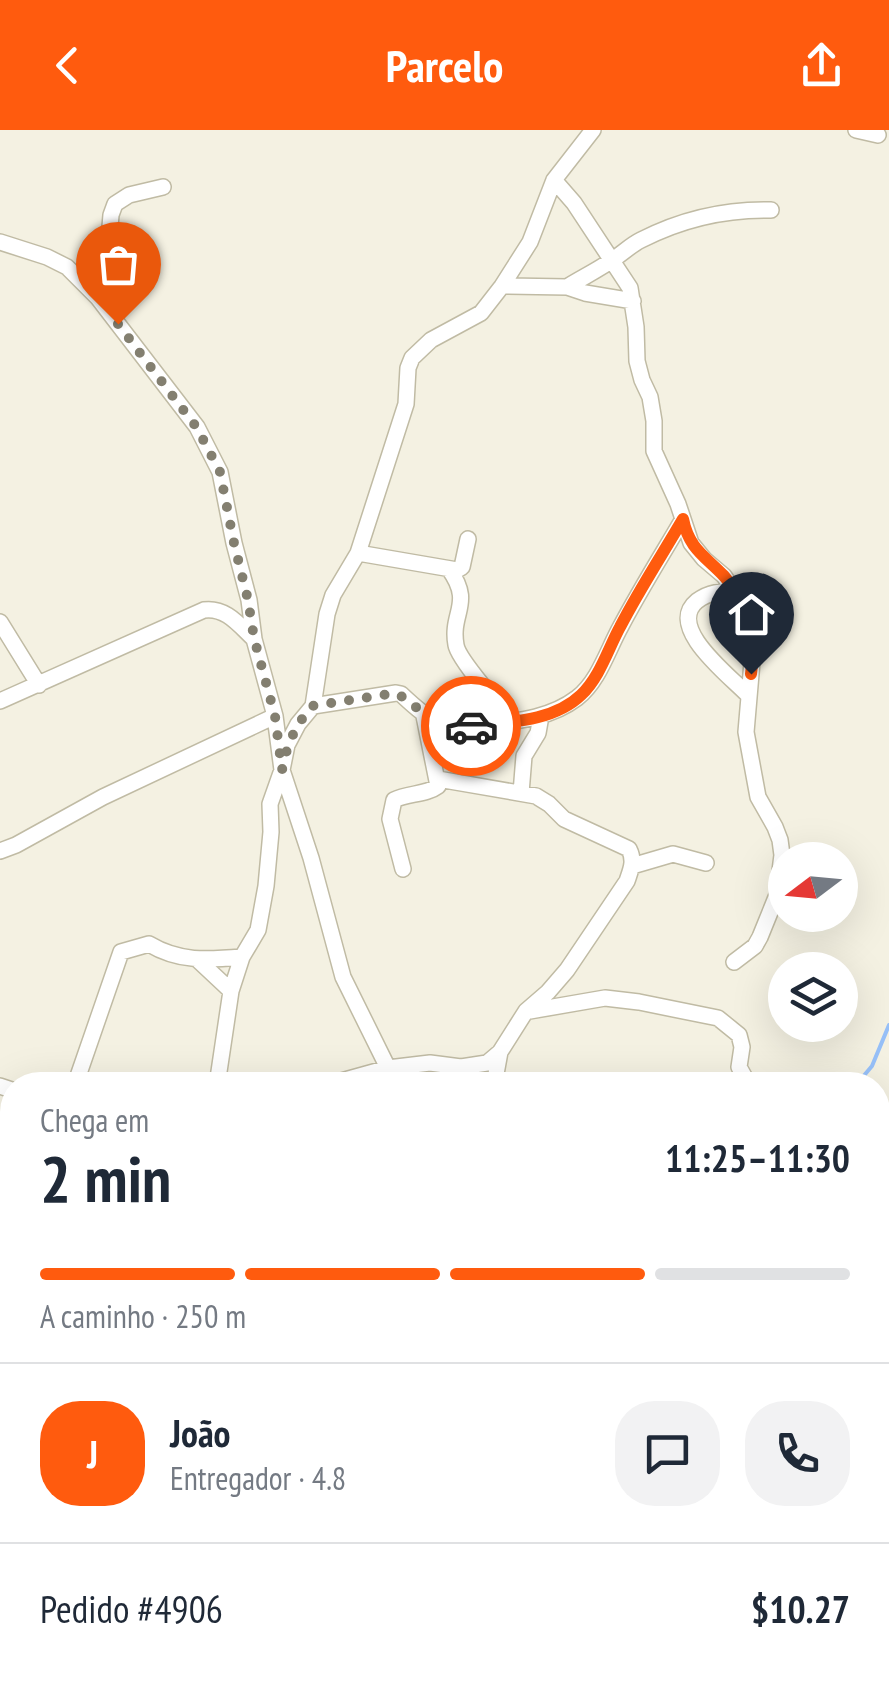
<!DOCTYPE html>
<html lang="pt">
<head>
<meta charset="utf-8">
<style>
	:root { --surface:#fff; --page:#f2f2f3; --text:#1f2937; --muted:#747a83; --line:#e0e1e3; --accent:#ff5b0e }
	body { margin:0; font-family:"PT Sans Narrow",sans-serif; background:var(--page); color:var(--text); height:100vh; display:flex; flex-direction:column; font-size:38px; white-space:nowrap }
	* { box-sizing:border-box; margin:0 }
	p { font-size:32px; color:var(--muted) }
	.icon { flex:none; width:55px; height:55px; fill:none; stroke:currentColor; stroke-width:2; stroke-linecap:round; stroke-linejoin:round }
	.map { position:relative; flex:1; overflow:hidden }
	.panel { position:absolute; left:0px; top:942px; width:890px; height:622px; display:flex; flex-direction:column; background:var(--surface); border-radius:40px 40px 0 0; box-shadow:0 10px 40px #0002 }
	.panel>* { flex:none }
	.needle { width:65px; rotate:254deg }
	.buttons { position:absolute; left:768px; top:712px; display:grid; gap:20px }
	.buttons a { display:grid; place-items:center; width:90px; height:90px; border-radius:50%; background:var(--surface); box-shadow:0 10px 40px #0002; font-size:50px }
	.pin { position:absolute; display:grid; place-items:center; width:85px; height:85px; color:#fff; margin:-102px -42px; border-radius:50% 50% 50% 0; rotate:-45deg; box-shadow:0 0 10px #0007 }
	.pin .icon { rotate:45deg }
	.courier { position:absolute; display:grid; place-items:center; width:100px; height:100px; margin:-50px; border:8px solid #ff5b0e; border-radius:50%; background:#fff; color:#222; box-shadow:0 2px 12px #0007 }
	.headline em { font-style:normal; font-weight:600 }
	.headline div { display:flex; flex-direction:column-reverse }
	.headline { display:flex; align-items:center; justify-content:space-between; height:170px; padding:0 40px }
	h1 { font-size:65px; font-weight:600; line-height:75px }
	.bar { display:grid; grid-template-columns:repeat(4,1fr); gap:15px 10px; align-content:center; height:120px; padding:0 40px }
	.bar i { height:12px; border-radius:8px; background:var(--line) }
	.bar .active { background:var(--accent) }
	.bar p { grid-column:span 4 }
	.line { display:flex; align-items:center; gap:25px; padding:0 40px; border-top:2px solid var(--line) }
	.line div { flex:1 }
	.round { display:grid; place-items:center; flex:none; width:105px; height:105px; border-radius:40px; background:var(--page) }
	header { display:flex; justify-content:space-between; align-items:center; height:130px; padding:0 40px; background:var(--accent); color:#fff; font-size:45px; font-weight:600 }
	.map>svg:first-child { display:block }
	.grass { fill:url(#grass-tufts) }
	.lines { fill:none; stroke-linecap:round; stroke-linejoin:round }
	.stream { stroke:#97c0f8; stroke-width:4 }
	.street-casing { stroke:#c0bba4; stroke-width:18 }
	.street { stroke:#fff; stroke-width:15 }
	.done { stroke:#837f70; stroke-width:10; stroke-dasharray:0 18 }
	.route { stroke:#ff5b0e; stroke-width:12 }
</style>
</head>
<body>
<header><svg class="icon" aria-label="back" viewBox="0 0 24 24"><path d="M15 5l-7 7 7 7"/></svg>Parcelo<svg class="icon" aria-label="share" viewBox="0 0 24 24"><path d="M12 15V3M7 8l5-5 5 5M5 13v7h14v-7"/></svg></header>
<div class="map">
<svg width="889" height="1564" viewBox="0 0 889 1564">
	<defs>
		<pattern id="grass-tufts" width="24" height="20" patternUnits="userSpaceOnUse" patternTransform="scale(2.5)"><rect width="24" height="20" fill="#c1eda6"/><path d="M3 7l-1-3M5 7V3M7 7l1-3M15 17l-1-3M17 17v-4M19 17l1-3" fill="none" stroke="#a7cc8f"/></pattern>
	</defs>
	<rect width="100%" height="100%" fill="#f4f1e2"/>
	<path class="grass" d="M878,1510L889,1515V1564H723L710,1553L878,1552Z"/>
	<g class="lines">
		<path class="stream" d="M856,955L872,936L889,895
			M878,1060L889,1075
			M878,1185L889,1182
			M710,1552L723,1564"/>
		<defs>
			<path id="street" d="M856,0L878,5
				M554,50L574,73L630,158L636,197L637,231L642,250L650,267L654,291V321L678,374L691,413L704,429L724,446L735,462L750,495L754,509L746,602L758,667L775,697L780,710L782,725L777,765L760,807L755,816L734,832
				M0,112L47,127L67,137L98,168L197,297L220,342L234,413L249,470L254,509L275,586L282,640L311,728L343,847L388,938
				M502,156L567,157L585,163L633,171
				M567,157C583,147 600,139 615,128C624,122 631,115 641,110C682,89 725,79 771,80
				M98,168L106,143L111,85L115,74L129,65L163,57
				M358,423L457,440L462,437L468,409
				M449,439C474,474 450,482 456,515C458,529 502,579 514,592
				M735,462C721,461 709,462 697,471C665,497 730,546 748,565
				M0,492L39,555
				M0,571L204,480C226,477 239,495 254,509
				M313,576L327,484L333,465L358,423L406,274L408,238L412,228L431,210L481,183L502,156L530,112L554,50L593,0
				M521,663L524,626L538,603L541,586
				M0,721L16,715L103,667L275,586
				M632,736L673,724L706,733
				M403,739L390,689L394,670C408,663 426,665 438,656L424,586
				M199,831L231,861
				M530,881L605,868L639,872L718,888L739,905L742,917L739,937L749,955
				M75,955L121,822L149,814C179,832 207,830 242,827
				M217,955L231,861L242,827L258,800L266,756L271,702L270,674L282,640L287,615L298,594L313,576L396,563L401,564C435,596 444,599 490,594C521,591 552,587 577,568C599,551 608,519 621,496C640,460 662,425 683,389
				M327,955L388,938L430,933L461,937L487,933L500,922L526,881L548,862L567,840L627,751C631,739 635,731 629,719L564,689L549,674L536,666L438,649
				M494,955L500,922
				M0,956L12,960
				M0,1155L12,1122
				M0,1333L12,1319
				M0,1527L12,1547
				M105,1552L106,1564
				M290,1552L291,1564"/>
		</defs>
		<use href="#street" class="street-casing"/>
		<use href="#street" class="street"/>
	</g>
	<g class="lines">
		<path class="done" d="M118,194L197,298L220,342L234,413L248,470L254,508L275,586L282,640C287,614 295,596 312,576L396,563C426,580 429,600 471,596"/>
		<path class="route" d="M471,596C508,592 553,592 581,565C600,547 608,519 620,497C639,460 662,425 683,389C689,419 705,426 724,446C749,474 756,509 751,544"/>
	</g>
</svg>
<div class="buttons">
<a><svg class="needle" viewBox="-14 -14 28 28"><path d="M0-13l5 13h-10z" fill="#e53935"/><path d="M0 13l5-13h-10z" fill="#747a83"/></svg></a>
<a><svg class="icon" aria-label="layers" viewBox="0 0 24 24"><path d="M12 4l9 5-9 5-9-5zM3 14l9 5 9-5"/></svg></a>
</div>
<div class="pin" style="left:118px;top:194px;background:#ea580c"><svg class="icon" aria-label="bag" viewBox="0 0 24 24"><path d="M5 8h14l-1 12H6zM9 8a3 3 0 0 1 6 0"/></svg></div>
<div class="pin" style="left:751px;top:544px;background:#1f2937"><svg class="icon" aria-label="home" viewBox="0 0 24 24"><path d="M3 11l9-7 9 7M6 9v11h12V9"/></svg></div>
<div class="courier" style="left:471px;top:596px"><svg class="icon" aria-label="car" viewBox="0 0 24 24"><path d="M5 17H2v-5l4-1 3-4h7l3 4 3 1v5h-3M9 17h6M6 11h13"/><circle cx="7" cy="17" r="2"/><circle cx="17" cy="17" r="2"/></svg></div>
<section class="panel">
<div class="headline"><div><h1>2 min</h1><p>Chega em</p></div><em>11:25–11:30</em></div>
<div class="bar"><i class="active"></i><i class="active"></i><i class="active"></i><i></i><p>A caminho · 250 m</p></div>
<div class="line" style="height:180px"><b class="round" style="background:var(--accent);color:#fff">J</b><div><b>João</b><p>Entregador · 4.8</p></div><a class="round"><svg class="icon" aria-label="chat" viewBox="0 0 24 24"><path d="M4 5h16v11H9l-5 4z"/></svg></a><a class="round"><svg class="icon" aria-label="phone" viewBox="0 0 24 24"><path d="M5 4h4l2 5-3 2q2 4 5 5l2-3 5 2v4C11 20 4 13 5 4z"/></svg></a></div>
<div class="line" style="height:130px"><div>Pedido #4906</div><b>$10.27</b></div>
</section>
</div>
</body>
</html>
